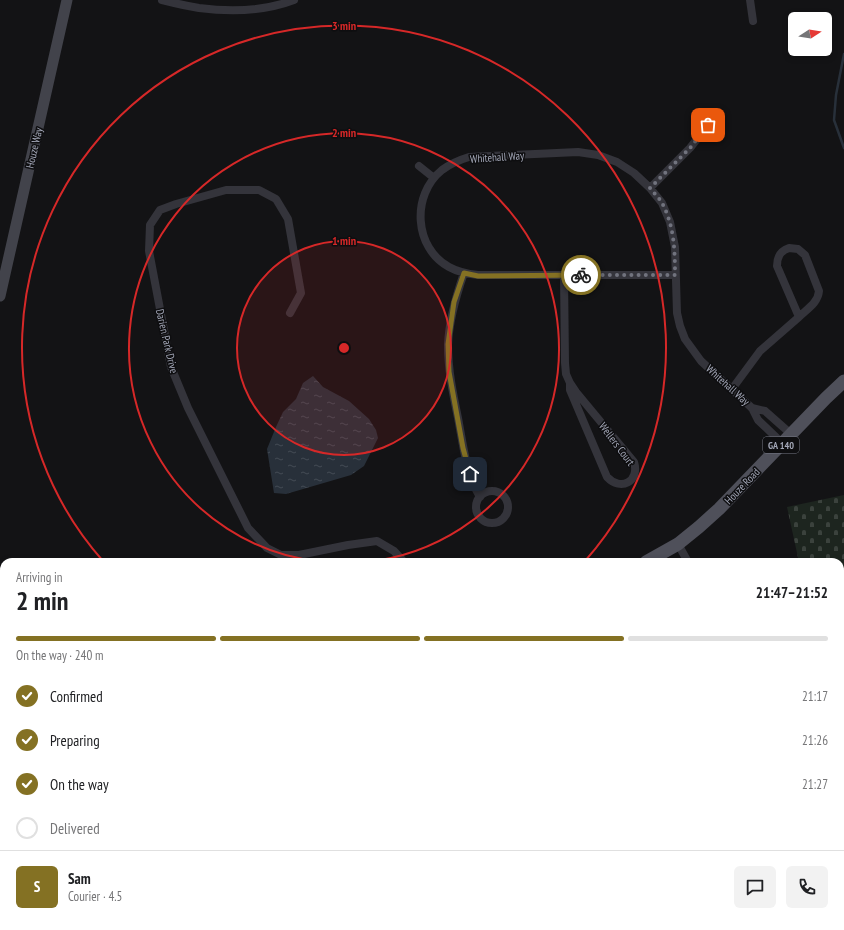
<!DOCTYPE html>
<html lang="en">
<head>
<meta charset="utf-8">
<style>
	:root { --surface:#fff; --page:#f2f2f2; --text:#202124; --muted:#757577; --line:#e0e0e0; --accent:#847123 }
	body { margin:0; font-family:"PT Sans Narrow",sans-serif; background:var(--page); color:var(--text); height:100vh; display:flex; flex-direction:column; font-size:15px; white-space:nowrap }
	* { box-sizing:border-box; margin:0 }
	p { font-size:13px; color:var(--muted) }
	.icon { flex:none; width:22px; height:22px; fill:none; stroke:currentColor; stroke-width:2; stroke-linecap:round; stroke-linejoin:round }
	.map { position:relative; flex:1; overflow:hidden }
	.panel { position:absolute; left:0px; top:558px; width:844px; height:372px; display:flex; flex-direction:column; background:var(--surface); border-radius:12px 12px 0 0; box-shadow:0 2px 6px #0003 }
	.panel>* { flex:none }
	.needle { width:26px; rotate:78deg }
	.controls { position:absolute; left:788px; top:12px; display:grid; gap:8px }
	.controls a { display:grid; place-items:center; width:44px; height:44px; border-radius:6px; background:var(--surface); box-shadow:0 2px 6px #0003; font-size:20px }
	.pin { position:absolute; display:grid; place-items:center; width:34px; height:34px; color:#fff; margin:-17px; border-radius:8px; box-shadow:0 2px 6px #0006 }
	.courier { position:absolute; display:grid; place-items:center; width:40px; height:40px; margin:-20px; border:3px solid #847123; border-radius:50%; background:#fff; color:#222; box-shadow:0 1px 5px #0007 }
	.headline em { font-style:normal; font-weight:700 }
	.headline div { display:flex; flex-direction:column-reverse }
	.headline { display:flex; align-items:center; justify-content:space-between; height:68px; padding:0 16px }
	h1 { font-size:26px; font-weight:700; line-height:30px }
	.bar { display:grid; grid-template-columns:repeat(4,1fr); gap:6px 4px; align-content:center; height:48px; padding:0 16px }
	.bar i { height:5px; border-radius:3px; background:var(--line) }
	.bar .on { background:var(--accent) }
	.bar p { grid-column:span 4 }
	.line { display:flex; align-items:center; gap:10px; padding:0 16px; border-top:1px solid var(--line) }
	.line div { flex:1 }
	.round { display:grid; place-items:center; flex:none; width:42px; height:42px; border-radius:6px; background:var(--page) }
	ol { padding:0 16px; list-style:none }
	li { display:flex; align-items:center; gap:12px; height:44px }
	li p { margin-inline-start:auto }
	li .icon { padding:4px; border-radius:50%; background:var(--accent); color:#fff; stroke-width:4 }
	li:last-child { color:var(--muted) }
	li i { width:22px; height:22px; border:2px solid var(--line); border-radius:50% }
	.map>svg:first-child { display:block }
	.cemetery { fill:url(#cemetery-stones) }
	.water { fill:url(#water-ripples) }
	.lines { fill:none; stroke-linecap:round; stroke-linejoin:round }
	.stream { stroke:#28303a; stroke-width:2.5 }
	.street { stroke:#34343b; stroke-width:8 }
	.secondary { stroke:#42434b; stroke-width:11 }
	.primary { stroke:#4f505a; stroke-width:13 }
	.done { stroke:#71737e; stroke-width:4; stroke-dasharray:0 7.2 }
	.route { stroke:#847123; stroke-width:5 }
	.ring { fill:none; stroke:#d62828; stroke-width:2 }
	.labels { text-anchor:middle; stroke-width:3; stroke-linejoin:round; paint-order:stroke }
	.shield { fill:#0e0e10; stroke:#767985; stroke-width:1 }
	.shield-label { font-size:10px; font-weight:bold; fill:#a3a7b7 }
	.street-label { font-size:11px; fill:#a3a7b7; stroke:#0e0e10 }
	.centre { fill:#d62828; stroke:#0e0e10; stroke-width:2 }
	.ring-label { font-size:12px; text-anchor:middle; font-weight:bold; fill:#d62828; stroke:#0e0e10; stroke-width:3; stroke-linejoin:round; paint-order:stroke }
</style>
</head>
<body>
<div class="map">
<svg width="844" height="930" viewBox="0 0 844 930">
	<defs>
		<pattern id="cemetery-stones" width="16" height="16" patternUnits="userSpaceOnUse"><rect width="16" height="16" fill="#1d251f"/><path d="M2 7V4a2 2 0 0 1 4 0v3zM10 15v-3a2 2 0 0 1 4 0v3z" fill="#3b423d"/></pattern>
		<pattern id="water-ripples" width="26" height="14" patternUnits="userSpaceOnUse"><rect width="26" height="14" fill="#28303a"/><path d="M2 4q2-2 4 0t4 0M15 11q2-2 4 0t4 0" fill="none" stroke="#444b54"/></pattern>
	</defs>
	<rect width="100%" height="100%" fill="#131315"/>
	<path class="cemetery" d="M844,495V572L840,573V562H799L787,507Z"/>
	<path class="water" d="M313,376L323,387L349,401L369,419L376,430L378,438L364,466L351,475L286,494L274,493L267,449L276,427L283,412L296,399L303,383Z"/>
	<g class="lines">
		<path class="stream" d="M844,54L836,95L834,120L844,148"/>
		<path class="street" d="M162,0C174,3 187,6 199,8C230,12 265,11 294,0
			M750,0L753,21
			M419,166L434,178
			M650,188L690,148L708,125
			M789,248L798,249L805,255L819,291C818,303 807,309 799,317L777,266C777,257 780,251 789,248Z
			M464,273C456,296 449,320 448,345C448,370 453,394 458,418C463,444 466,474 480,497
			M564,275L565,363L566,374L570,383
			M675,275H478C468,274 458,272 449,267C414,248 411,195 442,170C450,164 459,160 469,157L578,152L598,155L617,162L634,173L650,188L662,203L670,222L675,247L677,313L680,326L685,339L701,361L752,408L758,420L782,443
			M290,313L301,293L288,219L276,199L259,190H226L176,204L160,210L150,225L149,251L171,367L188,408L248,528L267,548L281,555H299L348,545L377,541L394,551L404,562
			M570,383L576,392L634,462C640,481 621,492 607,477L570,390Z
			M732,389L760,351L799,317
			M752,408L765,411L791,434
			M476 507a16 16 0 1 1 32 0a16 16 0 1 1-32 0Z
			M678,544L688,562
			M0,657L4,658
			M0,677L4,676
			M840,685H844
			M840,920L844,919
			M789,930L809,926"/>
		<path class="secondary" d="M0,296L67,0"/>
		<path class="primary" d="M646,562L678,544L699,527L719,509L826,398L844,381
			M0,716L4,715"/>
	</g>
	<g class="lines">
		<path class="done" d="M581,275H675C675,250 674,225 662,203C659,198 654,193 650,188L690,148L708,125"/>
		<path class="route" d="M470,474L463,448L449,372L448,344L454,302L464,273L478,276L581,275"/>
	</g>
	<circle cx="344" cy="348" r="107" fill="#d62828" fill-opacity=".12"/>
	<g class="ring">
		<circle cx="344" cy="348" r="107"/>
		<path d="M322 562A215 215 0 1 1 366 562"/>
		<path d="M103 561A322 322 0 1 1 585 561"/>
	</g>
	<g class="labels">
		<rect class="shield" x="763" y="437" width="36" height="16" rx="3"/>
		<g class="shield-label">
			<text x="781" y="449">GA 140</text>
		</g>
		<g class="street-label">
			<text transform="translate(34 148) rotate(-77)" y="4">Houze Way</text>
			<text transform="translate(497 157) rotate(-4)" y="4">Whitehall Way</text>
			<text transform="translate(167 341) rotate(77)" y="4">Darien Park Drive</text>
			<text transform="translate(728 385) rotate(42)" y="4">Whitehall Way</text>
			<text transform="translate(617 444) rotate(53)" y="4">Wellers Court</text>
			<text transform="translate(742 486) rotate(-46)" y="4">Houze Road</text>
		</g>
	</g>
	<circle cx="344" cy="348" r="6" class="centre"/>
	<g class="ring-label">
		<text x="344" y="30">3 min</text>
		<text x="344" y="137">2 min</text>
		<text x="344" y="245">1 min</text>
	</g>
</svg>
<div class="controls">
<a><svg class="needle" viewBox="-14 -14 28 28"><path d="M0-13l5 13h-10z" fill="#e53935"/><path d="M0 13l5-13h-10z" fill="#757577"/></svg></a>
</div>
<div class="pin" style="left:708px;top:125px;background:#ea580c"><svg class="icon" aria-label="bag" viewBox="0 0 24 24"><path d="M5 8h14l-1 12H6zM9 8a3 3 0 0 1 6 0"/></svg></div>
<div class="pin" style="left:470px;top:474px;background:#1f2937"><svg class="icon" aria-label="home" viewBox="0 0 24 24"><path d="M3 11l9-7 9 7M6 9v11h12V9"/></svg></div>
<div class="courier" style="left:581px;top:275px"><svg class="icon" aria-label="bike" viewBox="0 0 24 24"><circle cx="6" cy="16" r="4"/><circle cx="18" cy="16" r="4"/><path d="M6 16l4-8h5l3 8M10 8l3 8H6M13 5h3"/></svg></div>
<section class="panel">
<div class="headline"><div><h1>2 min</h1><p>Arriving in</p></div><em>21:47–21:52</em></div>
<div class="bar"><i class="on"></i><i class="on"></i><i class="on"></i><i></i><p>On the way · 240 m</p></div>
<ol>
<li><svg class="icon" aria-label="check" viewBox="0 0 24 24"><path d="M5 12l5 5 9-10"/></svg>Confirmed<p>21:17</p></li>
<li><svg class="icon" aria-label="check" viewBox="0 0 24 24"><path d="M5 12l5 5 9-10"/></svg>Preparing<p>21:26</p></li>
<li><svg class="icon" aria-label="check" viewBox="0 0 24 24"><path d="M5 12l5 5 9-10"/></svg>On the way<p>21:27</p></li>
<li><i></i>Delivered</li>
</ol>
<div class="line" style="height:72px"><b class="round" style="background:var(--accent);color:#fff">S</b><div><b>Sam</b><p>Courier · 4.5</p></div><a class="round"><svg class="icon" aria-label="chat" viewBox="0 0 24 24"><path d="M4 5h16v11H9l-5 4z"/></svg></a><a class="round"><svg class="icon" aria-label="phone" viewBox="0 0 24 24"><path d="M5 4h4l2 5-3 2q2 4 5 5l2-3 5 2v4C11 20 4 13 5 4z"/></svg></a></div>
</section>
</div>
</body>
</html>
